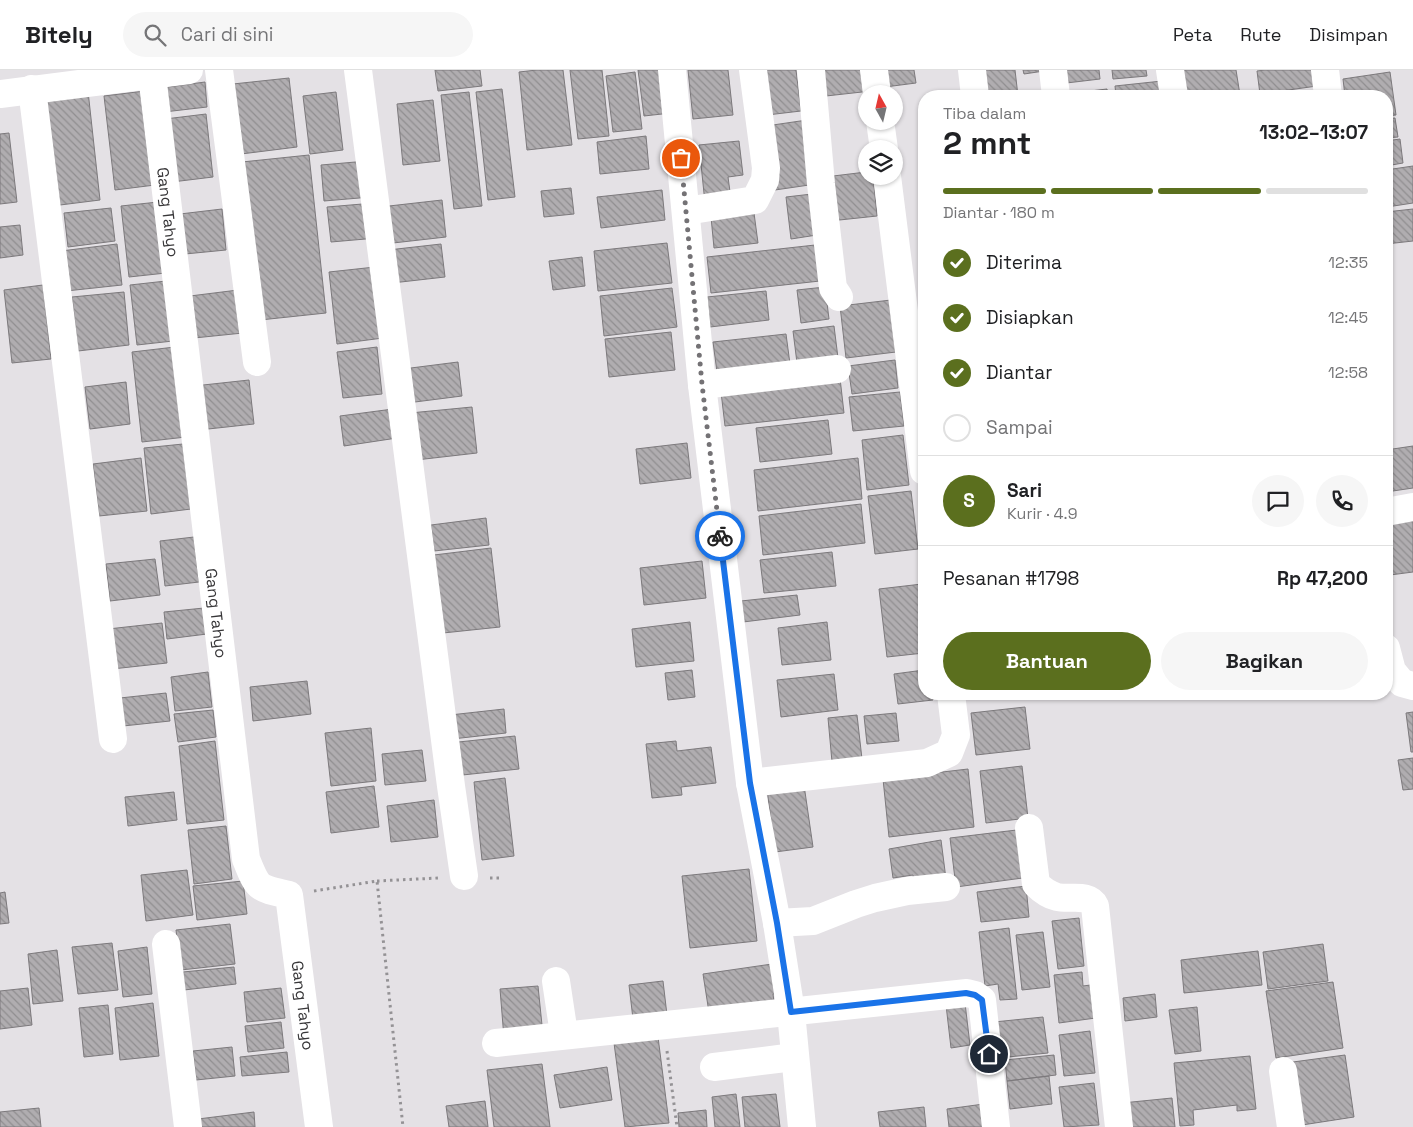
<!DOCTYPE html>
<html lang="id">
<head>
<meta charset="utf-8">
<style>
	:root { --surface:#fff; --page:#f6f6f6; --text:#202124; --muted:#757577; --line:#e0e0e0; --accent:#5b6f1e }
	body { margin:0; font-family:"Space Grotesk",sans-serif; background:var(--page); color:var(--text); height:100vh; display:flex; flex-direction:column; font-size:19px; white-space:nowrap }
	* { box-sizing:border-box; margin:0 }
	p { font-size:16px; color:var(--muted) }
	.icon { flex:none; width:28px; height:28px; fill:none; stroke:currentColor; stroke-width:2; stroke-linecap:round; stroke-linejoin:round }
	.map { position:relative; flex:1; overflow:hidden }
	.drawer { position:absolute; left:918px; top:20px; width:475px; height:610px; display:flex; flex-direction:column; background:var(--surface); border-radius:20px; box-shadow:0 1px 4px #0004 }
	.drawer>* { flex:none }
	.needle { width:32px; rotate:352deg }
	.fabs { position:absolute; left:858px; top:15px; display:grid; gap:10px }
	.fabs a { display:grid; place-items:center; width:45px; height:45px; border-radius:50%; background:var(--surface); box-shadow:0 1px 4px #0004; font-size:25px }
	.pin { position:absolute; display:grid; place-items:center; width:42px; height:42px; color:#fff; margin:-21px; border:2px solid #fff; border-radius:50%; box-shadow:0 1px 5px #0007 }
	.courier { position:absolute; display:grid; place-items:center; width:50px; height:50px; margin:-25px; border:4px solid #1a73e8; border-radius:50%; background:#fff; color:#222; box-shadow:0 1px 6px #0007 }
	.head em { font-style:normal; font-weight:700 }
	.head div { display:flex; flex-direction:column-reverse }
	.head { display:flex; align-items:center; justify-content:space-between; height:85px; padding:0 25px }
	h1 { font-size:32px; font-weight:700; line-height:38px }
	.bar { display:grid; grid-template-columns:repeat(4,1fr); gap:8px 5px; align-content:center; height:60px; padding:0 25px }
	.bar i { height:6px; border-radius:4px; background:var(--line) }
	.bar .active { background:var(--accent) }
	.bar p { grid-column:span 4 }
	.line { display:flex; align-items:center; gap:12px; padding:0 25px; border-top:1px solid var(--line) }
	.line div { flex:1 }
	.round { display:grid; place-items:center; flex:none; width:52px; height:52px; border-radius:26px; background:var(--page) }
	ol { padding:0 25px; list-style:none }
	li { display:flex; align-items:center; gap:15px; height:55px }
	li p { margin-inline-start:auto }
	li .icon { padding:5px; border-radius:50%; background:var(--accent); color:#fff; stroke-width:4 }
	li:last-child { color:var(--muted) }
	li i { width:28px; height:28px; border:2px solid var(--line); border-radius:50% }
	.action { display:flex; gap:10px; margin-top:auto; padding:10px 25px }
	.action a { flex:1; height:58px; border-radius:30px; background:var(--accent); color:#fff; font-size:20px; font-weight:700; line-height:58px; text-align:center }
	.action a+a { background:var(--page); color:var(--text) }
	header { display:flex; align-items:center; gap:30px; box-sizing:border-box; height:70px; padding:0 25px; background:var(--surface); border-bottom:1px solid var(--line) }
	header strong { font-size:24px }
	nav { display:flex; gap:28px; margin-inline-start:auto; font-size:18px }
	.search { width:350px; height:45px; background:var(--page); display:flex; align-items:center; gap:12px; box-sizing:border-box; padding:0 18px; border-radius:28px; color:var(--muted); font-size:19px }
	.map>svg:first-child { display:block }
	.building { fill:url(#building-back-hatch); stroke:#7c797c }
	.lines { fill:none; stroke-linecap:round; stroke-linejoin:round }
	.path { stroke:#949295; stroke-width:3; stroke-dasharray:2.5 4; stroke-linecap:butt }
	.minor { stroke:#fff; stroke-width:28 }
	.done { stroke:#747275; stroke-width:5; stroke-dasharray:0 9 }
	.route { stroke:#1a73e8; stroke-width:6 }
	.labels { text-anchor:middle; stroke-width:4.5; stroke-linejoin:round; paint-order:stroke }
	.street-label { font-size:16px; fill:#373638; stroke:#e4e1e5 }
</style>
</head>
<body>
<header>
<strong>Bitely</strong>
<div class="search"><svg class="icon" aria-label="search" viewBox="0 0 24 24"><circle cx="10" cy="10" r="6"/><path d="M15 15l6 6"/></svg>Cari di sini</div>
<nav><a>Peta</a><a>Rute</a><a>Disimpan</a></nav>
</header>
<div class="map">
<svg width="1413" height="1057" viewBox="0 0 1413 1057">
	<defs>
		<pattern id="building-back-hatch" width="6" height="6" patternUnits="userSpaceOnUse" patternTransform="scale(1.25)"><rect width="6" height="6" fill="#b0adb0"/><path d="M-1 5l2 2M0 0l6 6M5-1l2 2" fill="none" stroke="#908e90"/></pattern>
	</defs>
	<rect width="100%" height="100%" fill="#e4e1e5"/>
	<path class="building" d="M435,0H480L482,16L438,21Z
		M537,0H563L572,75L527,80L519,2Z
		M570,0H602L609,66L578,69Z
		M638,0H666L671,43L644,46Z
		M688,0H728L733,45L693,49Z
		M762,0H796L801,41L767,45Z
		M813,0H868L871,21L817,27Z
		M883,0H914L916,13L885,17Z
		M984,0H1015L1018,26H987Z
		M1023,0H1044V1L1024,4Z
		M1057,0H1099L1100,9L1058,14Z
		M1112,0H1146L1147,6L1113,9Z
		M1176,0H1236L1240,25L1180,26Z
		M1265,0H1315L1317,16L1260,24L1257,1Z
		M635,2L642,59L613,62L606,6Z
		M1390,2L1396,45L1386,46V26H1345L1343,9Z
		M289,8L297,77L241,84L233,14Z
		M1162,11L1164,26H1116L1115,16Z
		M205,12L207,37L164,42L161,18Z
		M502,19L515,127L488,130L476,22Z
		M1107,19L1108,26H1073V23Z
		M1317,20L1318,26H1273Z
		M88,21L100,130L52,136L39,27Z
		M145,21L155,115L115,120L104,26Z
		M336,22L343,80L310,84L303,26Z
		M469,22L482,136L454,139L441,25Z
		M433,30L440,91L403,95L397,34Z
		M206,44L213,107L172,112L165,49Z
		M1395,48L1398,67L1386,68V49Z
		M807,50L816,114L775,120L766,56Z
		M9,63L17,132L0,134V64Z
		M646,66L649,99L600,104L597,72Z
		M1400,69L1403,93L1386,96V71Z
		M739,71L743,105L728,107L731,129L705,133L699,75Z
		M309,85L326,243L260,250L242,92Z
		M367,91L371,127L324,131L321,95Z
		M1413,96V133L1387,137L1386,100Z
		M866,102V106H873L877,146L830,151L825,107Z
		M571,118L574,144L544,147L541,121Z
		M662,120L665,150L601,158L597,127Z
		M812,124L817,165L791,169L786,127Z
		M442,130L446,167L393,173L389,136Z
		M158,132L166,203L129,207L121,136Z
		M374,133L377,168L331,172L327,137Z
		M111,138L115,171L68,177L64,143Z
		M222,139L226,180L185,184L180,144Z
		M1413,139V171L1386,174V142Z
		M754,143L758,173L714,178L711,147Z
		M20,155L23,185L0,188V157Z
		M667,173L672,213L598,221L594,181Z
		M117,174L122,215L66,221L61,181Z
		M441,174L445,207L392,213L388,180Z
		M815,175L820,211L711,223L707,187Z
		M582,187L585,216L553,220L549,191Z
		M375,197L383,268L337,274L329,202Z
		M166,211L173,271L137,275L130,215Z
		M43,215L51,289L12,293L4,220Z
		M825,217L829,249L801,253L797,220Z
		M672,218L677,257L604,266L600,226Z
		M238,220L243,263L194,268L190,226Z
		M766,221L769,250L710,257L707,227Z
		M124,222L129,275L78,281L72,227Z
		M891,230L896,282L846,288L840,236Z
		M834,256L838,288L797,293L793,261Z
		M671,262L675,300L609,307L605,269Z
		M786,264L790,294L717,302L713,272Z
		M175,277L186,367L142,372L132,282Z
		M377,277L382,324L343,328L337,282Z
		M895,290L898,318L852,324L848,296Z
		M458,292L462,326L407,333L403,299Z
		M840,308L844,343L725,356L721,322Z
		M249,310L254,354L199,360L194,316Z
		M126,312L130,354L90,359L85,317Z
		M900,322L904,356L853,361L849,327Z
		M472,337L477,383L416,390L410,343Z
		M393,339L397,368L344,376L340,346Z
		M828,350L832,384L760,392L756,358Z
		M903,365L909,415L867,420L862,370Z
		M687,373L691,408L640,414L636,379Z
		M183,374L191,439L151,444L144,378Z
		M1413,376V418L1386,422V380Z
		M141,388L147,441L99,446L93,394Z
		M858,388L862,429L758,441L754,400Z
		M911,421L918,479L875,484L868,426Z
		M861,434L865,473L763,485L759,446Z
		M1413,447V502L1390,505L1386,481V451Z
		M486,448L489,475L434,481L431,455Z
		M194,467L199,512L165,516L160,471Z
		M491,478L500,557L443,563L434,485Z
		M832,482L836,516L764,523L760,490Z
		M155,489L160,525L110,531L106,494Z
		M702,491L706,528L644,535L640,498Z
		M922,514L924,583L887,587L879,519Z
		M797,525L800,545L743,552L741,531Z
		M204,538L207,564L167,569L164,542Z
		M690,552L694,591L636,597L632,559Z
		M827,552L831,590L782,595L778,558Z
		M162,553L167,593L112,599L108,559Z
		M692,600L695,627L668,630L665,603Z
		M924,600V624H933V630L898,634L894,604Z
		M208,602L212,637L175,641L171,607Z
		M834,604L838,640L781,647L777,610Z
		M307,611L311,644L253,651L250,617Z
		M166,623L170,651L123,656L120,628Z
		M1025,637L1030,679L976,685L971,643Z
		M504,639L506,663L452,669L450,645Z
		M213,640L216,667L178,672L174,644Z
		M1413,642V682H1411L1406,643Z
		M896,643L899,671L867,674L864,646Z
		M857,645L862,689L832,692L828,648Z
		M371,658L376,711L331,716L325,663Z
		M515,666L519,699L453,706L449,673Z
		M215,671L224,750L187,754L179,676Z
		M676,671L677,681L711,677L716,713L681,717L682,725L652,728L646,674Z
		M422,680L426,711L385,715L382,684Z
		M1413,688V719L1403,720L1398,690Z
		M1022,696L1028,748L986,753L980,701Z
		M968,699L974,757L889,767L883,709Z
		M505,708L514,786L482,790L474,712Z
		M804,715L813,777L775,782L767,719Z
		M374,716L379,757L331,763L326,722Z
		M174,722L177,750L128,756L125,727Z
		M434,730L438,767L391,772L387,736Z
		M226,756L232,809L194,814L188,760Z
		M1025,759L1030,807L956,817L950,768Z
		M941,770L946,809L914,814L913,805L893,808L889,779Z
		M749,799L757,871L690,878L682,806Z
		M187,800L193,845L146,851L141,805Z
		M243,811L247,844L197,850L193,816Z
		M1026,816L1029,847L981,852L977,822Z
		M5,822L9,853L0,854V823Z
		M1079,848L1084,896L1058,899L1052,851Z
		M230,854L235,894L181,900L176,860Z
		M1009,858L1017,929L1000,930L998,914L985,916L979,862Z
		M1043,862L1050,917L1022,920L1016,865Z
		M112,873L118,920L78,924L72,877Z
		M1323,874L1328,911L1268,919L1263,882Z
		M147,877L152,924L123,927L118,881Z
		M57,880L63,931L33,934L28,884Z
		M1258,881L1262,915L1184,923L1181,890Z
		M779,893L783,923L773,924L775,940L710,949L703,904Z
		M234,897L236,914L184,920L183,902Z
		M1082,902L1083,916L1098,914L1103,947L1059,953L1054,905Z
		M663,911L667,945L633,949L629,915Z
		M1333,912L1343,978L1276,988L1266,921Z
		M538,916L542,955L504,968L500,919Z
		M28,918L32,955L0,959V921Z
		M281,918L285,948L247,952L244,922Z
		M1155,924L1157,947L1125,951L1123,928Z
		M153,933L159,986L120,990L115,938Z
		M965,933L970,975L951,978L946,935Z
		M108,935L113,984L84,987L79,938Z
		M1197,937L1201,981L1175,984L1169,940Z
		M1043,947L1048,983L998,988L994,952Z
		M281,952L284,978L248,982L245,956Z
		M1090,961L1095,1003L1064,1006L1059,965Z
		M658,967L669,1053L625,1057L614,973Z
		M232,977L235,1006L196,1010L193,981Z
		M287,982L289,1002L242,1006L240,987Z
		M1054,985L1056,1005L1007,1011L1005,990Z
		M1345,985L1354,1047L1302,1055L1293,992Z
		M1250,986L1256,1039L1237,1041V1035L1193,1040L1194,1055L1180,1056L1174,993Z
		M542,994L550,1057H494L487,1000Z
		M607,997L612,1030L560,1038L554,1005Z
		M1049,1006L1052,1034L1010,1039L1007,1011Z
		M1094,1013L1099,1055L1064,1057L1059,1017Z
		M736,1024L740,1057H715L712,1027Z
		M776,1024L780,1057H745L742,1027Z
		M1172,1028L1175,1057H1125L1122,1033Z
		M485,1031L488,1057H449L446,1036Z
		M991,1033L994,1057H949L947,1039Z
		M924,1037L926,1057H880L878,1042Z
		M39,1038L41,1057H0V1042Z
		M706,1040L707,1057H679L678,1043Z
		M254,1042L255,1057H199L198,1049Z"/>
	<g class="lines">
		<path class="path" d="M490,808H501
			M377,811L438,808
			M314,821L377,811L403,1057
			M667,981L677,1057"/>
		<g class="minor">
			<path d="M219,0L257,292"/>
			<path d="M358,0L451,716L464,806"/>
			<path d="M672,0L702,315L750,713"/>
			<path d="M811,0L821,114L833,218L839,227"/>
			<path d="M874,0L877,24"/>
			<path d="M972,0L975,26"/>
			<path d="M1053,0L1056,26"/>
			<path d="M1170,0L1174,26"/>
			<path d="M1325,0L1328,26"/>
			<path id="s1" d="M152,5L246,789C258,819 257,818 289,825L319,1057"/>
			<path d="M32,19L113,669"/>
			<path d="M0,24L189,0"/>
			<path d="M880,51L884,79"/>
			<path d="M887,106L924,401"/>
			<path d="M686,141L755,130L765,110L766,98L753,0"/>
			<path d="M702,315L837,299"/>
			<path d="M1386,442L1413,437"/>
			<path d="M1386,578L1392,601L1402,613L1413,616"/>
			<path d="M1029,758L1036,814C1042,820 1049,825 1057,827C1070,830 1089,823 1095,836L1119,1057"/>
			<path d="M777,853L813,851L856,834L875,828L907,821L946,817"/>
			<path d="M166,874L188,1057"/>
			<path d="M556,911L564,964"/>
			<path d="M496,973L967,923L975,925L982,930L996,1057"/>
			<path d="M714,997L794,987"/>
			<path d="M1283,1001L1291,1057"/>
			<path d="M802,1057L791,942L777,853L750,713L927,693L949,683L956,665L951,624"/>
		</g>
	</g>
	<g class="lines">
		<path class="done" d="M681,88L702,314L720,466"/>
		<path class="route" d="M720,466L750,713L777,853L791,942L966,923L975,925L982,930L989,984"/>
	</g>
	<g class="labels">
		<g class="street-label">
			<text dy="6" stroke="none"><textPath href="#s1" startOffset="138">Gang Tahyo</textPath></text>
			<text dy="6" stroke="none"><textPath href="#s1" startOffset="542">Gang Tahyo</textPath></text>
			<text dy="6" stroke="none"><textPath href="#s1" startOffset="962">Gang Tahyo</textPath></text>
		</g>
	</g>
</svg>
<div class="fabs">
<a><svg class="needle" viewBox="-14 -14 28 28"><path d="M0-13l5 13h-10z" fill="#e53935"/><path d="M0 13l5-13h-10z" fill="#757577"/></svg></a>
<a><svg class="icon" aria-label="layers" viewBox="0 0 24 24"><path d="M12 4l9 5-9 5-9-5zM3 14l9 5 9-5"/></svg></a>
</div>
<div class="pin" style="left:681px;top:88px;background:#ea580c"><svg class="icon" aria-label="bag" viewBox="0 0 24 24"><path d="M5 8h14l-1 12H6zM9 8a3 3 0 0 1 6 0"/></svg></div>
<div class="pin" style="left:989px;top:984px;background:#1f2937"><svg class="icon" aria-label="home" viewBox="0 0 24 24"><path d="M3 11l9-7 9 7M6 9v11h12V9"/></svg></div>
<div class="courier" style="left:720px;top:466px"><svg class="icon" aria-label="bike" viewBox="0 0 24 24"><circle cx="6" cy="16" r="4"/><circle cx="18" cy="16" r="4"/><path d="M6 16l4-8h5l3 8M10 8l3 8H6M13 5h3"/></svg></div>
<section class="drawer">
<div class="head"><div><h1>2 mnt</h1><p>Tiba dalam</p></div><em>13:02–13:07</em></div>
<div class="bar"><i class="active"></i><i class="active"></i><i class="active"></i><i></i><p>Diantar · 180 m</p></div>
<ol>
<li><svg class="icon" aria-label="check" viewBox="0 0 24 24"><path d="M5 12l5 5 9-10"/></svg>Diterima<p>12:35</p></li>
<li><svg class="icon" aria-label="check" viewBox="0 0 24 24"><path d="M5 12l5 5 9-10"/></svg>Disiapkan<p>12:45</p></li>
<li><svg class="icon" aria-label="check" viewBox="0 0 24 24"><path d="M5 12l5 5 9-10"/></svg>Diantar<p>12:58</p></li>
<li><i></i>Sampai</li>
</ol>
<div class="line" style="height:90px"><b class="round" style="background:var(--accent);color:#fff">S</b><div><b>Sari</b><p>Kurir · 4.9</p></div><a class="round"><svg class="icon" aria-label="chat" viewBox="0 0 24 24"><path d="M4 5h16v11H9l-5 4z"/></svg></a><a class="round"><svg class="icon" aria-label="phone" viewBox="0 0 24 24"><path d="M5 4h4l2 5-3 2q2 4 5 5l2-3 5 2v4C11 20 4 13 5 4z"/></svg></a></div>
<div class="line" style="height:65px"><div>Pesanan #1798</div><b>Rp 47,200</b></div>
<div class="action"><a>Bantuan</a><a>Bagikan</a></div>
</section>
</div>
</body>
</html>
